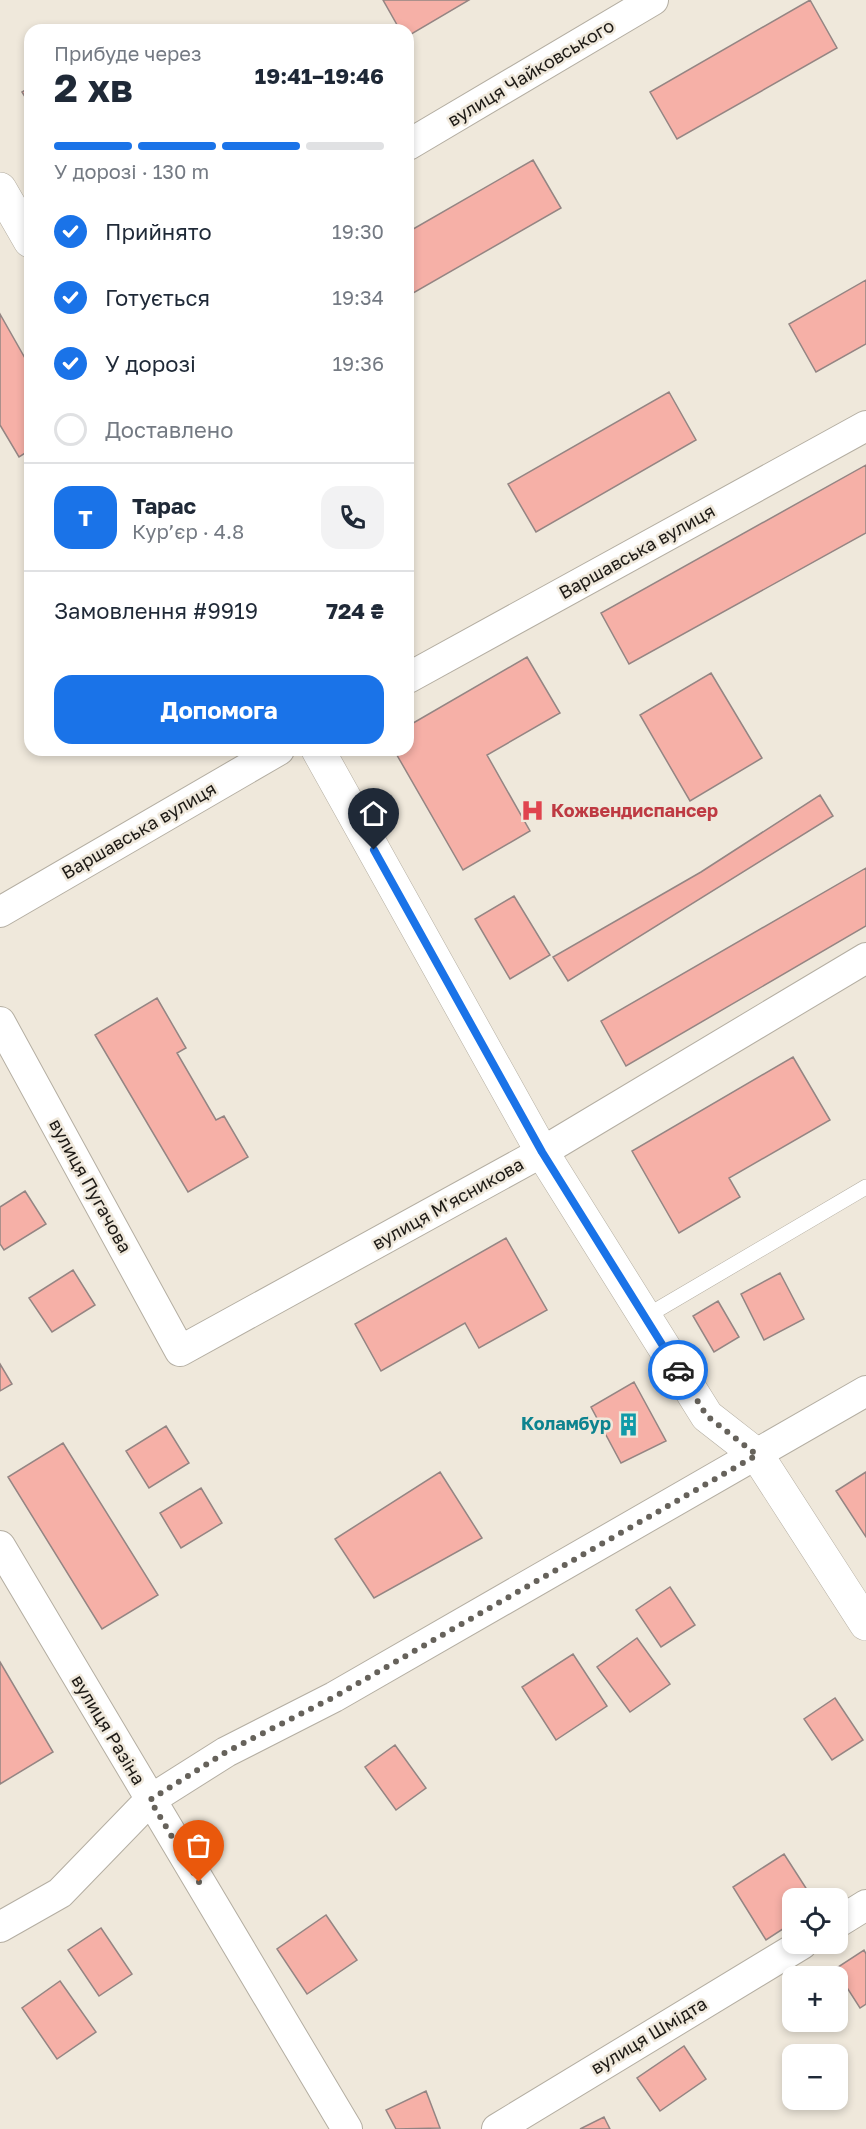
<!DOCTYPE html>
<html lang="uk">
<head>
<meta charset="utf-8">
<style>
	:root { --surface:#fff; --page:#f2f2f3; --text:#1f2937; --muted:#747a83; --line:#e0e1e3; --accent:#1a73e8 }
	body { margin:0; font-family:"Golos Text",sans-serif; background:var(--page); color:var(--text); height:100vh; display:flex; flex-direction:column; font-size:22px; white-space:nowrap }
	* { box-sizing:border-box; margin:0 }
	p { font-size:20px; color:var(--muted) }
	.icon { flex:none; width:33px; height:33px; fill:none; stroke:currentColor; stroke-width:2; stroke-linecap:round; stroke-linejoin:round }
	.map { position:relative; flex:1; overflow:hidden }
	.side { position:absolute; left:24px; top:24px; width:390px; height:732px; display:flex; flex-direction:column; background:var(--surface); border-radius:18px; box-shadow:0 3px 9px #0003 }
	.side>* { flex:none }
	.buttons { position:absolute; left:782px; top:1888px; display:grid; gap:12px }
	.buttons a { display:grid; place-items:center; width:66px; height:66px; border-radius:12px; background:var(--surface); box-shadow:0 3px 9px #0003; font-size:30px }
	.pin { position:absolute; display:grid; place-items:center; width:51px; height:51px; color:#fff; margin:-62px -26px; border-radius:50% 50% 50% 0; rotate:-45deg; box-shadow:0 0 6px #0007 }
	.pin .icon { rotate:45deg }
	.courier { position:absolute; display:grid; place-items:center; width:60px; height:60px; margin:-30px; border:4px solid #1a73e8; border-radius:50%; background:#fff; color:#222; box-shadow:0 2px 8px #0007 }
	.headline em { font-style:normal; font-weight:700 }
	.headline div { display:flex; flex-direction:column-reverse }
	.headline { display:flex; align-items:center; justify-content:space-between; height:102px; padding:0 30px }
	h1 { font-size:39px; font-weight:700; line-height:45px }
	.bar { display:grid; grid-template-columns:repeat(4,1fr); gap:9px 6px; align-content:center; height:72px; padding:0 30px }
	.bar i { height:8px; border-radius:4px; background:var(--line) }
	.bar .current { background:var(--accent) }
	.bar p { grid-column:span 4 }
	.line { display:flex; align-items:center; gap:15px; padding:0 30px; border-top:2px solid var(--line) }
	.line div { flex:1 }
	.round { display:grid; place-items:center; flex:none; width:63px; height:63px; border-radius:18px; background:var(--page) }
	ol { padding:0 30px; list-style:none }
	li { display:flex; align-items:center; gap:18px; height:66px }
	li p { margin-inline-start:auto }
	li .icon { padding:6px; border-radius:50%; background:var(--accent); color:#fff; stroke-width:4 }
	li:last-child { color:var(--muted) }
	li i { width:33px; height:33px; border:3px solid var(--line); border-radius:50% }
	.cta { display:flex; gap:12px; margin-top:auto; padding:12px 30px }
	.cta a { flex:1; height:69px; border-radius:18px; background:var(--accent); color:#fff; font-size:24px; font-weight:700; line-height:69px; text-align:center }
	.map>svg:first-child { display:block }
	.building { fill:#f6b0a7; stroke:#948583; stroke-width:1.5 }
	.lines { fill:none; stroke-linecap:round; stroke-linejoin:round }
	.lane-casing { stroke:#b4aea2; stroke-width:16 }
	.street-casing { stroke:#b4aea2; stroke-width:32 }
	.secondary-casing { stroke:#b4aea2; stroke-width:34 }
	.lane { stroke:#fff; stroke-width:15 }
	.street { stroke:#fff; stroke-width:30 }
	.secondary { stroke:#fff; stroke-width:33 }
	.done { stroke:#66625b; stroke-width:6; stroke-dasharray:0 10.8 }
	.route { stroke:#1a73e8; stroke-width:8 }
	.labels { text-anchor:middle; stroke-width:5; stroke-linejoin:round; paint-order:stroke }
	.street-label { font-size:18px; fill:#1d1a16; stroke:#efe8db }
	.health-label { font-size:18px; font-weight:bold; fill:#be3a42; stroke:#efe8db; text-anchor:start }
	.culture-label { font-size:18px; font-weight:bold; fill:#0d838f; stroke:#efe8db; text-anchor:end }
</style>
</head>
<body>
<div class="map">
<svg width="866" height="2129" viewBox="0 0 866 2129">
	<rect width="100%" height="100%" fill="#efe8db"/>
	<path class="building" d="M383,0H469L408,36V30H400Z
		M810,0L837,48L677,139L650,92Z
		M30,87V105L22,92Z
		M533,160L561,208L408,296V232Z
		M866,280V344L816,372L789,324Z
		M0,314L30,367V450L19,457L0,425Z
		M669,392L696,440L536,532L508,484Z
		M866,465V533L629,664L601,613Z
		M527,657L560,713L487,755L530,831L463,870L394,750H408V726Z
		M711,673L762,758L690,801L640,715Z
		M820,795L833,816L568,981L553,957L701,872Z
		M866,868V926L626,1066L601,1021Z
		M514,896L550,955L510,979L475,919Z
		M157,998L186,1048L177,1053L216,1120L224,1116L248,1157L188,1192L95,1035Z
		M793,1057L830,1120L729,1178L740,1197L679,1233L632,1151Z
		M25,1191L46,1224L4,1250L0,1244V1207Z
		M506,1238L547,1310L479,1348L465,1323L381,1371L355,1324Z
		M73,1270L95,1305L52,1332L29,1298Z
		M780,1273L804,1319L764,1340L741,1294Z
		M718,1301L739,1337L714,1352L693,1316Z
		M0,1364L12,1384L0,1391Z
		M634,1382L666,1441L621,1463L591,1407Z
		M166,1426L189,1463L149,1488L126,1451Z
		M63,1443L158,1595L102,1629L8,1477Z
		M440,1472L482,1538L374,1598L335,1539Z
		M866,1472V1537L836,1491Z
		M201,1488L222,1523L181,1548L160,1513Z
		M670,1587L695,1625L661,1647L636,1610Z
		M637,1638L670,1684L630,1712L597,1667Z
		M573,1654L607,1706L556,1740L522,1687Z
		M0,1662L53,1752L0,1784Z
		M835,1698L863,1740L832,1760L804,1719Z
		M395,1745L426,1788L396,1810L365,1767Z
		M784,1854L813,1899H792V1923L766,1940L733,1887Z
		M326,1915L357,1960L307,1994L277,1949Z
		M101,1928L132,1974L99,1996L68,1950Z
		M864,1950L866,1954V2004L860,2008L835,1969Z
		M60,1981L96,2032L57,2059L22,2008Z
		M684,2046L706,2079L660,2111L637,2078Z
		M426,2091L440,2128L396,2129L386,2110Z
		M604,2117L610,2129H580Z"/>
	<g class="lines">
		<defs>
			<path id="lane" d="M645,1317L866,1187"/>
			<path id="street" d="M408,145L653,0
				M408,678L866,426
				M0,912L279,750
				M0,1022L180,1351L542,1152L866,958
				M0,1546L347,2129
				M837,1923L866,1905
				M0,1927L60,1893L150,1800L226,1752L334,1697L866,1391
				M497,2129L802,1944"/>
			<path id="secondary" d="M0,189L30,241
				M318,750L542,1152L707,1416L757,1455L866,1624"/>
		</defs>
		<use href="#lane" class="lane-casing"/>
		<use href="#street" class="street-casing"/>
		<use href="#secondary" class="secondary-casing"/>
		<use href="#lane" class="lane"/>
		<use href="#street" class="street"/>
		<use href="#secondary" class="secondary"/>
	</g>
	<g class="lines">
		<path class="done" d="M199,1882L150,1800L226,1752L334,1697L757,1455L707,1416L678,1370"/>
		<path class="route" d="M374,850L542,1152L678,1370"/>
	</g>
	<defs>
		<symbol id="hospital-bare" viewBox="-9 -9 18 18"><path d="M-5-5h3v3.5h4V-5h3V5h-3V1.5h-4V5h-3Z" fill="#e0444e" stroke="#efe8db" stroke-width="2.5" paint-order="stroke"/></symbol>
		<symbol id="building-bare" viewBox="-9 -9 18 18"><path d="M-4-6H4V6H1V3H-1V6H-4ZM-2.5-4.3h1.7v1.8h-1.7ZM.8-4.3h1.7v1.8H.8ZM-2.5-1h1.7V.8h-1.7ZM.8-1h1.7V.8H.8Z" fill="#0f9aa8" stroke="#efe8db" stroke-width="2.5" paint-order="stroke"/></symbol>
	</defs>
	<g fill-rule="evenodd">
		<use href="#hospital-bare" x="516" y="794" width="33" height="33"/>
		<use href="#building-bare" x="612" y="1408" width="33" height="33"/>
	</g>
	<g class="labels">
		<g class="street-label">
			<text transform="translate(531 73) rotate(-31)" y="6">вулиця Чайковського</text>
			<text transform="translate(637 552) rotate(-29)" y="6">Варшавська вулиця</text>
			<text transform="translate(139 831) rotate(-30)" y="6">Варшавська вулиця</text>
			<text transform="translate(90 1186) rotate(61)" y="6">вулиця Пугачова</text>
			<text transform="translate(448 1204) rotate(-29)" y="6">вулиця М'ясникова</text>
			<text transform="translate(108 1730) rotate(59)" y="6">вулиця Разіна</text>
			<text transform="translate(649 2036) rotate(-31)" y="6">вулиця Шмідта</text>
		</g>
		<g class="health-label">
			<text x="551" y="817">Кожвендиспансер</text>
		</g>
		<g class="culture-label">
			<text x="611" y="1430">Коламбур</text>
		</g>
	</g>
</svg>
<div class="buttons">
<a><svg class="icon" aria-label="locate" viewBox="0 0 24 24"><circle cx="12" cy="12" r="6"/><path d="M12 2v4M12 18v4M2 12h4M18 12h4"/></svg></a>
<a>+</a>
<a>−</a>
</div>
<div class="pin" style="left:199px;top:1882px;background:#ea580c"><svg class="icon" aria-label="bag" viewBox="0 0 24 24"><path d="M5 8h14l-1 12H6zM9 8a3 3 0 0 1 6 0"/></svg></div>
<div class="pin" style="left:374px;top:850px;background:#1f2937"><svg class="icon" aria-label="home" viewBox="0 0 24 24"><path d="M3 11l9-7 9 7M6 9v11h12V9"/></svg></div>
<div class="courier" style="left:678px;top:1370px"><svg class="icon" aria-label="car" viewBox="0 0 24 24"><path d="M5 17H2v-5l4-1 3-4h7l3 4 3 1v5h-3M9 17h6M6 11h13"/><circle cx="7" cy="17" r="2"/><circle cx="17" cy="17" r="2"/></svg></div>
<section class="side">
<div class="headline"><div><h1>2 хв</h1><p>Прибуде через</p></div><em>19:41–19:46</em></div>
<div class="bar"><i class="current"></i><i class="current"></i><i class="current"></i><i></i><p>У дорозі · 130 m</p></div>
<ol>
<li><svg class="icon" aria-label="check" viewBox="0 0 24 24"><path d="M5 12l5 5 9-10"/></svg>Прийнято<p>19:30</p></li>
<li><svg class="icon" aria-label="check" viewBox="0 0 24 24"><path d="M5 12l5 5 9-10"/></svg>Готується<p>19:34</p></li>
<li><svg class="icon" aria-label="check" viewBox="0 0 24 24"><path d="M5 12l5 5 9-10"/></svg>У дорозі<p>19:36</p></li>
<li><i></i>Доставлено</li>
</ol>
<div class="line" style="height:108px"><b class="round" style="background:var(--accent);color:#fff">Т</b><div><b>Тарас</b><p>Кур’єр · 4.8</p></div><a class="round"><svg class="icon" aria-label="phone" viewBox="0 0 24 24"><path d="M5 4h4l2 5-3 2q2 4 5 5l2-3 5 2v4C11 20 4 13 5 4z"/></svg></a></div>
<div class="line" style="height:78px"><div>Замовлення #9919</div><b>724 ₴</b></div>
<div class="cta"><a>Допомога</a></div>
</section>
</div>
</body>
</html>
